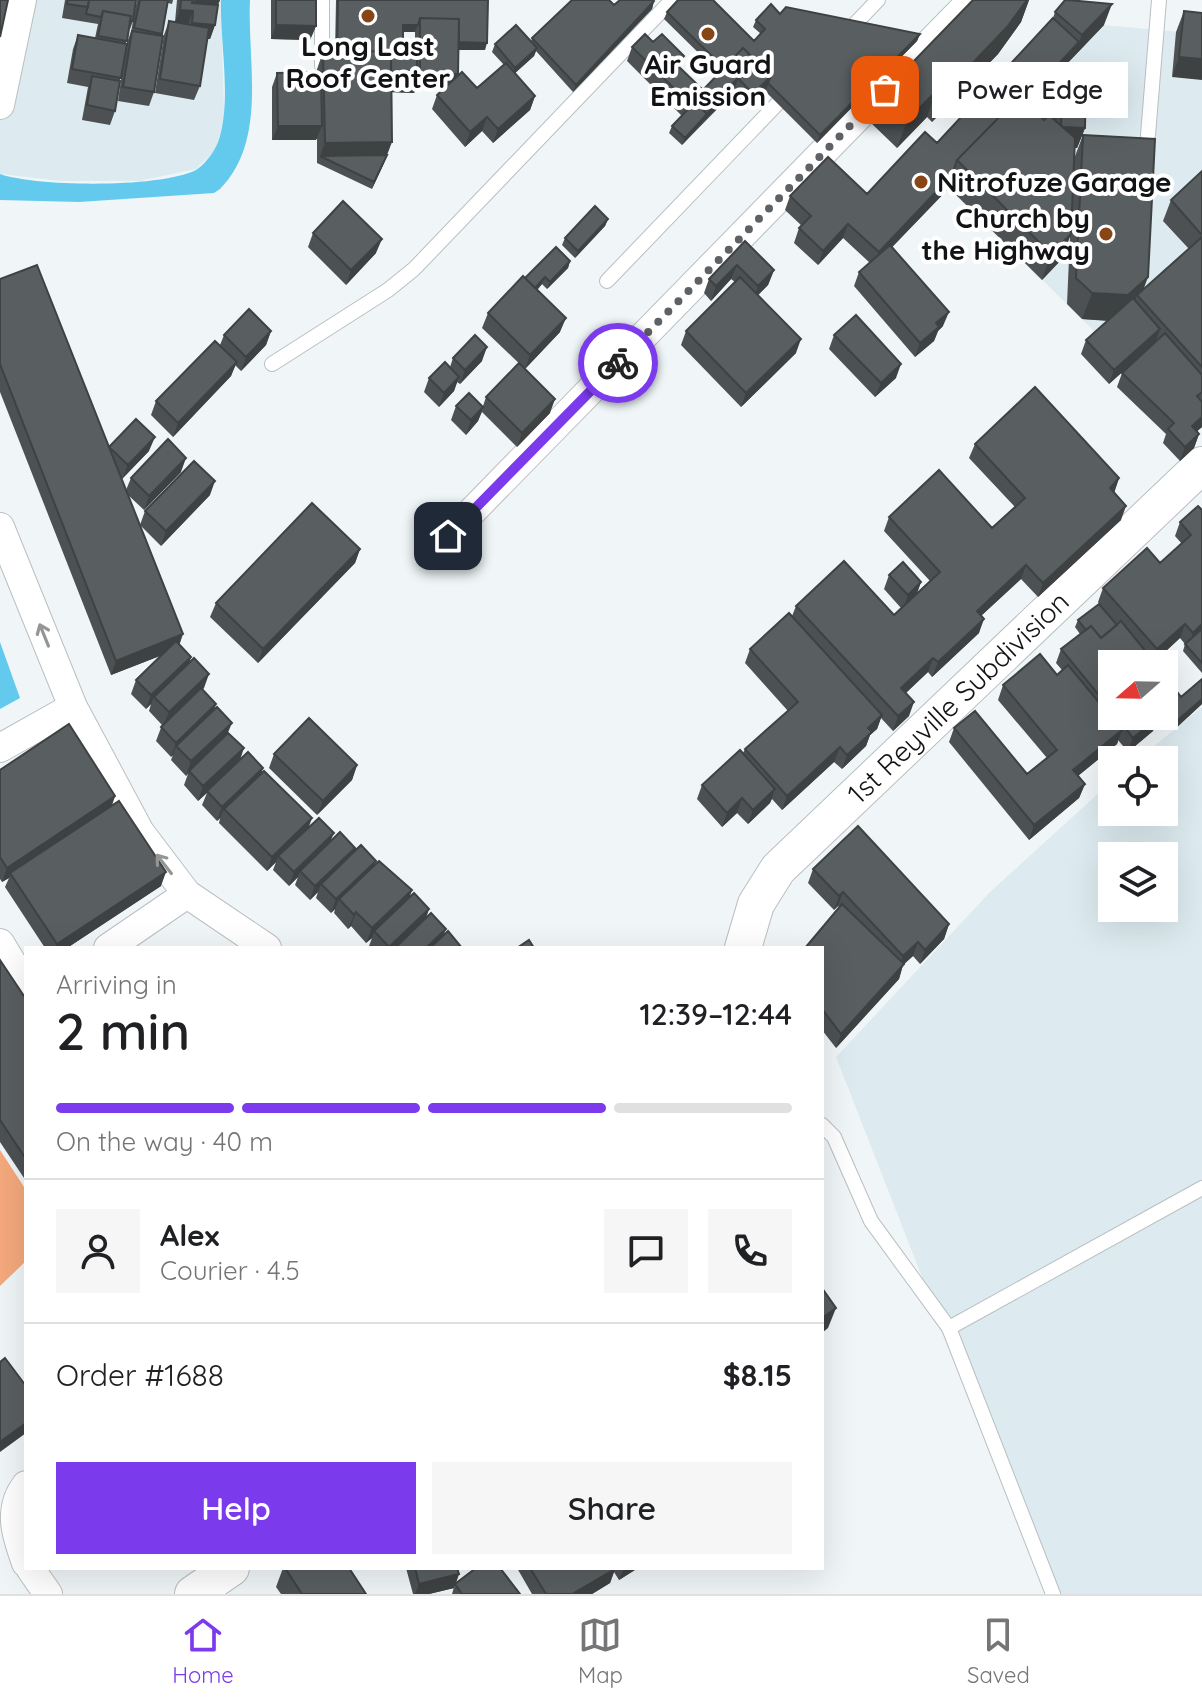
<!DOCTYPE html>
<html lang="en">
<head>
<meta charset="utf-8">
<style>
	:root { --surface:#fff; --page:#f6f6f6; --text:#202124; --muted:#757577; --line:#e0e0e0; --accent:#7c3aed }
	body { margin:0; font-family:Quicksand,sans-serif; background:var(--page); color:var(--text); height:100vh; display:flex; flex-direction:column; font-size:30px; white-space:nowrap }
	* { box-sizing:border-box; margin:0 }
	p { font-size:26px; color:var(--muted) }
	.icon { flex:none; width:44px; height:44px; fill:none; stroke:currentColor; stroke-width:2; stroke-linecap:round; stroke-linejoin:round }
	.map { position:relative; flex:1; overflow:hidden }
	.panel { position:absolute; left:24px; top:946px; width:800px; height:624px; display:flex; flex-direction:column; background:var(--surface); border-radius:0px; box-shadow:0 8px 32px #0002 }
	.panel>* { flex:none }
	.needle { width:52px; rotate:250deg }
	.tools { position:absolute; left:1098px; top:650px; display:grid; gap:16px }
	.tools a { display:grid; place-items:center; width:80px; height:80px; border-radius:0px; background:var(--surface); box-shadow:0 8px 32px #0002; font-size:40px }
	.pin { position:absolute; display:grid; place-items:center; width:68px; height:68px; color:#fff; margin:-34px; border-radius:16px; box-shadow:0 4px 12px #0006 }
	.courier { position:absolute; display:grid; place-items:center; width:80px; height:80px; margin:-40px; border:6px solid #7c3aed; border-radius:50%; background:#fff; color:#222; box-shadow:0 2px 10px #0007 }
	.bubble { position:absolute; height:56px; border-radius:0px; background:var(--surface); box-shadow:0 8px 32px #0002; font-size:26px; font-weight:600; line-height:56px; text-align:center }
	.overview em { font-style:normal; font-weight:600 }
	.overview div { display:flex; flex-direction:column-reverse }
	.overview { display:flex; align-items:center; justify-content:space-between; height:136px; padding:0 32px }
	h1 { font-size:52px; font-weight:600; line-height:60px }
	.bar { display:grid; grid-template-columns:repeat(4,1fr); gap:12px 8px; align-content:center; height:96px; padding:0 32px }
	.bar i { height:10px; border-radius:6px; background:var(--line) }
	.bar .on { background:var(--accent) }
	.bar p { grid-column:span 4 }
	.line { display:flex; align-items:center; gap:20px; padding:0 32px; border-top:2px solid var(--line) }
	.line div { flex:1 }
	.round { display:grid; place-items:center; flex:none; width:84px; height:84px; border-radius:0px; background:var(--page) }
	.button { display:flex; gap:16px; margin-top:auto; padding:16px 32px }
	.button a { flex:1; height:92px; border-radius:0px; background:var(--accent); color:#fff; font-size:32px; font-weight:600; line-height:92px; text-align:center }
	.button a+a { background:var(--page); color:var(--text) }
	.dock { display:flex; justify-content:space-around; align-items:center; height:112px; border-top:2px solid var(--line); background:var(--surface); font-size:22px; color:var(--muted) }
	.dock a { display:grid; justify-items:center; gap:4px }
	.dock .on { color:var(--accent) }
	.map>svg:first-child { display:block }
	.built { fill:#ddebf0; fill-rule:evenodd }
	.forest { fill:#f5a97c }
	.water { fill:#63caee }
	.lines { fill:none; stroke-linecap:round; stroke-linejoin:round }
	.service-casing { stroke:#babfc1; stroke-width:16 }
	.minor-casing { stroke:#babfc1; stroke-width:30 }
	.tertiary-casing { stroke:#babfc1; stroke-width:38 }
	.service { stroke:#fff; stroke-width:14 }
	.minor { stroke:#fff; stroke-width:28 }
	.tertiary { stroke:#fff; stroke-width:36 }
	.wall { fill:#4d5153; fill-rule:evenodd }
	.shaded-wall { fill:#3e4243 }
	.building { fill:#595e60; stroke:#3e4243; stroke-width:2 }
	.oneway { stroke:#949595 }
	.done { stroke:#5f6264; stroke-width:8; stroke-dasharray:0 14.4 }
	.route { stroke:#7c3aed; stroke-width:10 }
	.poi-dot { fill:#884515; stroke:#fff; stroke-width:3 }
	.labels { text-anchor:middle; stroke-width:8; stroke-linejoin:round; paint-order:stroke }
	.poi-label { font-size:28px; font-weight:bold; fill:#111314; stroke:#fff }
	.street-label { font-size:28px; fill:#111314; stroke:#fff }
</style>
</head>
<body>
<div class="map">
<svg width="1202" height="1594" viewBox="0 0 1202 1594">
	<rect width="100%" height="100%" fill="#f0f6f8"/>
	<path class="built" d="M0,0H221L224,111L220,136L213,153L196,169L140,181H60L0,174Z
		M1104,25L1202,34V246L1100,337L948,187Z
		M1202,707V1594H1053L963,1382L836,1057L990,892L1112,781V812H1164V760H1137ZM1112,856H1164V908H1112Z"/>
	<path class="forest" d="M0,1150L26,1190V1261L0,1286Z"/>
	<path class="water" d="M221,0H250C247,62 268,140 220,189L214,193L79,202L0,200V174C37,187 161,188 196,170C207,163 217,148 220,136C231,94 220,43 221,0Z
		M0,642L20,698L0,709Z"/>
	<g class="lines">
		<defs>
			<path id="service" d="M851,28L878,0
				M322,66V0
				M1148,135L1159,0
				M607,281L778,103
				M272,364L388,290L414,269L672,0
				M822,1125L834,1137L871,1221L949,1328L1053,1594
				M949,1328L1202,1188"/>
			<path id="minor" d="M0,105L22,0
				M0,527L73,707L140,832L187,894L267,948
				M448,536L972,0
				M0,748L73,707
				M0,943L26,986
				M108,948L187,894
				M26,1485C7,1510 16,1535 26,1563
				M30,1568L48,1594"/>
			<g id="tertiary">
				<path id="s1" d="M743,948L756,904L778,869L1202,465"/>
				<path d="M193,1594L231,1568"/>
			</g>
		</defs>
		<use href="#service" class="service-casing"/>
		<use href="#minor" class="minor-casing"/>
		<use href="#tertiary" class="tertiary-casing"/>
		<use href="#service" class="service"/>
		<use href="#minor" class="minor"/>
		<use href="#tertiary" class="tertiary"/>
	</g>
	<path class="wall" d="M65,0H136L133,21L130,29H129L126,43L115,111L110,125L82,120L88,87L67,83L73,49L78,35L95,38L98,24L62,18Z
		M137,0H173L172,4L168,3L162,36L154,92L149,106L118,101L126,45L131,32Z
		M177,0H220L217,6L215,25L210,39H207L200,86L194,100L155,93L164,35L169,21L175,22Z
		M271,0H316V26L310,40L271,39Z
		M336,0H488L485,50H459L457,77L477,88L504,65L492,52L495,44L531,42L532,38L614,5L654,1L652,9L573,92L536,51L534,56L515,73L535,96L530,110L493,143L482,131L465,147L432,109L437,95L445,88L417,87L414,93L391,92L384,163L372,189L317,163V139L272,140V87L277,73L316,72L323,52H335ZM403,32H415V55H403Z
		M973,0H1029L1021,22L998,54L932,122L927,117L897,148L870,122L880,96Z
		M1184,11L1202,13L1172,77L1176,32Z
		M667,12L754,41L761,34L753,27L756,20L780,14L920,34L917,41L817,143L765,91L748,108L733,93L682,145L669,133L672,126L682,116L627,61L632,47L680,68L703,90L719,73L664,19Z
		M1055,12L1104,25L1056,75L1060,79L1062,73L1085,128L1077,148H1075L1074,159L1083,135L1144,289L1189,249L1163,221L1171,200L1202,171V427L1197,431L1199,434L1194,448L1180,461L1163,443L1166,434L1117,387L1122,373L1140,356L1109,384L1081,354L1086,340L1108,321L1082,319L1067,304L1070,236L1061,260L1042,280L949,188L892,247L943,326L938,331L934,341L915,357L854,286L859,272L870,263L843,238L818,265L794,243L799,228L802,226L785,210L790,196L867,194L937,143L1053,18Z
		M608,219L605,226L575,258L562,245L565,238Z
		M313,233L376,253L346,285L308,247Z
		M745,241L774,270L768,285L758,295L796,353L741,407L681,345L686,331L735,282L731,279L711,301L704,293L709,279Z
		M570,261L568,268L547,289L542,284L537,290L560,332L525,369L482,328L488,313Z
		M0,279L109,447L149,451L122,479L121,478L126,490L131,478L181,472L144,510L128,495L179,644L191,657L189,663L204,688L202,690L216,704L214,710L228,733L240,760L263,768L261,774L309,827L331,841L355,848L354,852L412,890L409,898L429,909L426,918L446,929L443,935L462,948H371L369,946L372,938L366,943L351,926L348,929L334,913L335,909L331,913L316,898L318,892L310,900L295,885L298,877L289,886L273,870L276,862L267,871L219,823L220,818L217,821L202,805L207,793L198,801L184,785L188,774L186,776L171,760L173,755L171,757L156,741L162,725L149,711L151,704L146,709L131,694L136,680L162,655L111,675L0,392Z
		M271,331L266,345L241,371L235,365L231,376L173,437L151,415L156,401L220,345L224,335Z
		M834,335L896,378L875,397L829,349Z
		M453,358L482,361L460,384L457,382L454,391L439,407L424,392L429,378L450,367Z
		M486,397L550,413L517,447L482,412L478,421L466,435L451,420L456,406H483Z
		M975,444L1119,478L1114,493L1121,520L1038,597L1021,579L981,616L979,633L932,677L928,672L906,693L909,716L893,731L881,718L877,729L870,735L866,746L842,769L834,762L782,810L772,799L770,803L748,824L737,813L722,827L697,799L702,785L743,753L745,749L788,711L745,663L750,649L792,616L796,606L894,615L901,608L884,589L889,575L921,582L917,593L930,581L884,531L889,517L992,528L1015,507L969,458Z
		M210,495L161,546L140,525L145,511Z
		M1202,510V673L1183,651L1185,644L1180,638L1154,662L1112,664V716H1157L1153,731L1128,752L1118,740L1117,744L1078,776L1085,784L1079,798L1029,840L949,742L954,728L1027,774L1047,758L998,700L1003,685L1057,675L1062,670L1056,663L1061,649L1080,634L1075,627L1078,620L1099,604L1098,602L1103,588L1160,563L1182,544L1175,536L1180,522Z
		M360,549L355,563L258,663L210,617L216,603Z
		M1202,679V704L1175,729L1163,716L1164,706L1181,697Z
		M274,754L357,765L352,780L317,815L269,768Z
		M0,770L115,796L112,805L161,886L67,948H45L5,887L9,878L2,882L0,879Z
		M813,869L949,924L944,939L920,964L913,956L903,965L899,979L836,1048L822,1030V948L839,907L838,906L834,910L808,883Z
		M0,960L26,999V1181L0,1142Z
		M283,1568H349L366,1594H281L276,1587Z
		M406,1568H457L459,1574L454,1588L429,1594H413Z
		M517,1568H638L619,1580L614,1572L610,1583L592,1594H532Z
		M455,1584L520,1594H452Z"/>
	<path class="shaded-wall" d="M195,0H220L214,14L192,13L188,25L174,24L180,10L191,11Z
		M1027,0H1029L1021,22L998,54L932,122L942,95Z
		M654,1L652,9L573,92L576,85Z
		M1112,4L1104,25L1024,109L1019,105L1079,42L1082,35Z
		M192,23L215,25L210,39L186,37Z
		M276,25L316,26L310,40L271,39Z
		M403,25H418L415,32H401Z
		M920,34L917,41L817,143L820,135Z
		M456,42L487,43L485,50H454Z
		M537,48L534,56L513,75L515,68Z
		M684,56L679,70L676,64Z
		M1179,57L1202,59V80L1172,77Z
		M420,73L458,74L453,88L417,87L414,93L388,92L391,85L415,86Z
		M771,76L766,90L748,108L753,94Z
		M738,78L733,93L704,121L710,107Z
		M936,91L927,117L897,148L907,121Z
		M535,96L530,110L493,143L498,129Z
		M1062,105L1054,125L1042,126Z
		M707,114L704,121L682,145L685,138Z
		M487,117L482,131L465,147L470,132Z
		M278,126H322L316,140H272Z
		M1061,127L1085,128L1077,148H1053Z
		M392,142L384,163L372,189L374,182L320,156L325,143Z
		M952,175L948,187L949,188L874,266L879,252Z
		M608,219L605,226L575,258L578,251Z
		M848,224L843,238L818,265L823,251Z
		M1071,234L1061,260L1042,280L1051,254Z
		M382,239L376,253L346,285L351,270Z
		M570,261L568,268L547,289L550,282Z
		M737,265L731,279L711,301L716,286Z
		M774,270L768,285L753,300L758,286Z
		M545,277L542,284L532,296L535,288Z
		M1148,277L1140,299L1137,295L1132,310L1118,321L1082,319L1092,293Z
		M949,312L943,326L938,331L934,341L915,357L920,343L936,323Z
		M566,318L560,332L525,369L530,355Z
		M1160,329L1155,343L1109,384L1114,370Z
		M271,331L266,345L241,371L246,357Z
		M801,339L796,353L741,407L746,393Z
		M487,347L482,361L460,384L465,370Z
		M237,362L231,376L173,437L178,423Z
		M901,364L896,378L875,397L881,383Z
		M459,377L454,391L439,407L444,393Z
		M555,399L550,413L517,447L522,433Z
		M483,407L478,421L466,435L471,420Z
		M1202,417V427L1187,440L1192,426Z
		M1199,434L1194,448L1180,461L1185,447Z
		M155,437L149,451L122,479L128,465Z
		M186,458L181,472L144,510L149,496Z
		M1119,478L1114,493L1110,488Z
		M215,481L210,495L161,546L166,531Z
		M1126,506L1121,520L1038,597L1043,583Z
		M360,549L355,563L258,663L263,649Z
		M1026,565L1021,579L971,625L977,611Z
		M921,582L916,596L903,609L908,595Z
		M984,619L979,633L932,677L938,662Z
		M1185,624L1180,638L1152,664L1157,649Z
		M1202,624V634L1188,647L1193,633Z
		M183,634L178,649L111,675L116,661Z
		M191,657L186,671L154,697L151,704L146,709L151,695Z
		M933,658L928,672L896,702L901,688Z
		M209,674L204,688L163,726L169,712Z
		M1173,685L1168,699L1164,702V692Z
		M1202,699V704L1175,729L1177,721Z
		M914,702L909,716L893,731L898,716Z
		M216,704L211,718L176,746L173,755L171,757L176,743Z
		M882,715L877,729L870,735L866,746L842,769L847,755L868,728Z
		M1158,717L1153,731L1128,752L1133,738Z
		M232,723L226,737L189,771L186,776L191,761Z
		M1122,730L1117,744L1068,784L1073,770Z
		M840,747L834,762L782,810L787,796Z
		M244,748L239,763L198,801L203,786Z
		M357,765L352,780L317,815L323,801Z
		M263,768L258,782L224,809L220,818L217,821L222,807Z
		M1085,784L1079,798L1029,840L1034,825Z
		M775,789L770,803L748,824L753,810Z
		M115,796L110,810L10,873L9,878L2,882L7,868Z
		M742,798L737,813L722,827L727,813Z
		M312,818L307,832L278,856L276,862L267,871L272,857Z
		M334,833L328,847L300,871L298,877L289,886L294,872Z
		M355,848L350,862L321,884L318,892L310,900L315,886Z
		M376,861L371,875L339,899L335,909L331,913L336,899Z
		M166,872L161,886L67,948H55L57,944Z
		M412,890L407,904L374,931L372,938L366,943L372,928Z
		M843,892L838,906L834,910L839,896Z
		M429,909L424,923L398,948H389Z
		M356,912L351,926L348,929L354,915Z
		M949,924L944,939L920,964L925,950Z
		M446,929L440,943L436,948H426Z
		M918,942L913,956L903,965L899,979L836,1048L841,1034L898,971L903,956Z
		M836,1308L828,1328L822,1333V1318Z
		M26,1423V1433L0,1452V1442Z
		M624,1568H638L619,1580Z
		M615,1569L610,1583L592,1594H572Z
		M459,1574L454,1588L429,1594H415L419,1584Z"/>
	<path class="building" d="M0,0H8L0,37Z
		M68,0H89L88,7L67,4Z
		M89,0H136L133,21H130L131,16L103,11L101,17L86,14Z
		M140,0H168L162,34L134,28Z
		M181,0H193L192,3L218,5L215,25L192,23L193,11L180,10Z
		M276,0H316V26L276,25Z
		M338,0H488L487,43L459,42V19L420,18L418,25H403V55L417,56V86L391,85V51L337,52Z
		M572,0H609L614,5L620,0H653L654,1L576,85L532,38Z
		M678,0H713L754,41L765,29L756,20L771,4L780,14L786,7L920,34L820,135L768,83L771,76L743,48L724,68L667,12Z
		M973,0H1027L1007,27L942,95L936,91L907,121L880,96Z
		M1065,0H1068L1112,4L1082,35L1055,12Z
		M103,11L131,16L127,41L98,36Z
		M1184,11L1202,13V59L1179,57Z
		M420,18L459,19L458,74L420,73Z
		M1053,18L1079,42L1052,71L1049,69L1021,99L1019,97L957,160L952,175L879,252L848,224L823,251L799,228L811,216L790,196L828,157L867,194L925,132L937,143Z
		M169,21L209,28L200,86L160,79Z
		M516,25L537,48L515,68L495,44Z
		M132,31L163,36L154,92L123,87Z
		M645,34L653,42L662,34L684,56L676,64L703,90L743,48L771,76L753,94L738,78L710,107L697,95L690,104L632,47Z
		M78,35L127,44L121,78L72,69Z
		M391,51L392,142L325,143L323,52Z
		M506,63L535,96L498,129L487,117L470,132L437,95L462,72L477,88Z
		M1049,69L1062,81V73H1086L1085,128L1063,127L1061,125L1062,105L1051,116L1049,115L1044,120L1021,99Z
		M321,72L322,126H278L277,73Z
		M92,76L120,81L115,111L87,105Z
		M1019,97L1044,120L1049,115L1075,138L1071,234L1051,254L957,160Z
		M695,102L707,114L685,138L672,126Z
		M1083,135L1155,139L1148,277L1128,295L1092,293L1076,278Z
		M387,155L374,182L320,156Z
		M1202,171V233L1201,234L1171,200Z
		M343,201L382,239L351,270L313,233Z
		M595,206L608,219L578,251L565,238Z
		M1202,237V367L1137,295Z
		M745,241L774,270L758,286L737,265L716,286L709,279Z
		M890,245L949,312L936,323L939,327L920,343L859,272Z
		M556,247L570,261L550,282L545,277L535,288L525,278Z
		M37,265L183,634L116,661L0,364V279Z
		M523,276L566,318L530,355L488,313Z
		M740,277L801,339L746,393L686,331Z
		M1133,298L1160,329L1114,370L1086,340Z
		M249,309L271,331L246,357L224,335Z
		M856,315L901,364L881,383L834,335Z
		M1165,333L1202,375V392L1197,396L1202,402V417L1192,426L1199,434L1185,447L1168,429L1174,423L1122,373Z
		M475,335L487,347L465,370L453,358Z
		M215,341L237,362L178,423L156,401Z
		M445,362L459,377L444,393L429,378Z
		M519,363L555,399L522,433L486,397Z
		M1035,387L1119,478L1110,488L1126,506L1043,583L1026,565L977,611L984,619L938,662L933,658L901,688L914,702L898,716L796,606L844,561L894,615L940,572L889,517L939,470L992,528L1025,498L975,444Z
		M469,393L483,407L471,420L456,406Z
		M136,419L155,437L128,465L109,447Z
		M168,439L186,458L149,496L131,478Z
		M194,461L215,481L166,531L145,511Z
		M312,503L360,549L263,649L216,603Z
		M1198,506L1202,510V624L1193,633L1185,624L1157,649L1103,588L1147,548L1160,563L1191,535L1180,522Z
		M903,562L921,582L908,595L889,575Z
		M1099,604L1117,625L1101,638L1091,626L1086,630L1078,620Z
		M789,613L882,715L868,728L872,732L847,755L840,747L787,796L745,749L798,702L750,649Z
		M1121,621L1156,664H1112V711L1061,649L1091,626L1101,638Z
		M1202,629V663L1185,644Z
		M176,641L191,657L151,695L136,680Z
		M1040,654L1057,675L1068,665L1122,730L1073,770L1085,784L1034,825L954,728L975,711L1027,774L1057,750L1003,685Z
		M194,658L209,674L169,712L154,697Z
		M1164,674L1173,685L1164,692Z
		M1202,679V699L1177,721L1164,706L1178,693L1181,697Z
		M201,688L216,704L176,743L161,727Z
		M217,707L232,723L191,761L176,746Z
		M1116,716H1157L1158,717L1133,738Z
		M309,718L357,765L323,801L274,754Z
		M69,724L115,796L7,868L0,857V770Z
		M228,733L244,748L203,786L189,771Z
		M740,750L775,789L753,810L742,798L727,813L702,785Z
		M248,752L263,768L222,807L207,791Z
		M264,771L312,818L272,857L224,809Z
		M119,801L166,872L57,944L10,873Z
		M319,818L334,833L294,872L278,856Z
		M858,826L949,924L925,950L918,942L903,956L843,892L839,896L813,869Z
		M340,832L355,848L315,886L300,871Z
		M361,845L376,861L336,899L321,884Z
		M379,861L412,890L372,928L356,912L354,915L339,899Z
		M414,893L429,909L389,947L374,931Z
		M842,904L904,964L841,1034L822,1009V948H805Z
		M431,913L446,929L426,948H395Z
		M448,931L462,948H430Z
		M529,940L534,948H517Z
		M0,960L26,999V1159L0,1120Z
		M822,1288L836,1308L822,1318Z
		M5,1358L26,1386V1423L0,1442V1362Z
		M285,1568H349L366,1594H302Z
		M415,1568H457L459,1574L419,1584Z
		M476,1568H500L520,1594H462L455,1584Z
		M530,1568H614L615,1569L572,1594H546Z"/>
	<defs><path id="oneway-shaft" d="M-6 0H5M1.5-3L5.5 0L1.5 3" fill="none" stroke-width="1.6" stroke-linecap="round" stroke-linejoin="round" transform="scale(2)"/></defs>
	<g class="oneway">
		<use href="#oneway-shaft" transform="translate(44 635) rotate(-112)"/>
		<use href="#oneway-shaft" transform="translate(164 864) rotate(-128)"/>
	</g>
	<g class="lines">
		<path class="done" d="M618,363L885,90"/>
		<path class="route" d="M448,536L618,363"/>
	</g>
	<g class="poi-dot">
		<circle cx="368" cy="16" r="8"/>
		<circle cx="708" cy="34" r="8"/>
		<circle cx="921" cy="182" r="8"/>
		<circle cx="1106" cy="234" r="8"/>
	</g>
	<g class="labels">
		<g class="poi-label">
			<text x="368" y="56">Long Last<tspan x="368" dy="32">Roof Center</tspan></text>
			<text x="708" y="74">Air Guard<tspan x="708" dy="32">Emission</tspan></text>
			<text x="937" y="192" text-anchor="start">Nitrofuze Garage</text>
			<text x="1090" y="228" text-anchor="end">Church by<tspan x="1090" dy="32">the Highway</tspan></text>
		</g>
		<g class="street-label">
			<text dy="10" stroke="none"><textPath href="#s1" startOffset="336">1st Reyville Subdivision</textPath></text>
		</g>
	</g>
</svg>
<div class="tools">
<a><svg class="needle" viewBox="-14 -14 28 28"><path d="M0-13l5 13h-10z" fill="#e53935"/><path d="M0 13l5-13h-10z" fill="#757577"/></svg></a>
<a><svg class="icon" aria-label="locate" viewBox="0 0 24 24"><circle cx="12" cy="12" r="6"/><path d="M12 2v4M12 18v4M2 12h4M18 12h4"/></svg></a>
<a><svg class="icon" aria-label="layers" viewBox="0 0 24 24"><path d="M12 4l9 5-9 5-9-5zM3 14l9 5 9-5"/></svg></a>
</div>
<div class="pin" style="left:885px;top:90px;background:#ea580c"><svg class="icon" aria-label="bag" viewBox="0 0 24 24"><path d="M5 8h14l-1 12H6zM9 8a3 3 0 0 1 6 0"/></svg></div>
<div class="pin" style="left:448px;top:536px;background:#1f2937"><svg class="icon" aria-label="home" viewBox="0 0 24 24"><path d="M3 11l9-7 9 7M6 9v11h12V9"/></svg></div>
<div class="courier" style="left:618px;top:363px"><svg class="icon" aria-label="bike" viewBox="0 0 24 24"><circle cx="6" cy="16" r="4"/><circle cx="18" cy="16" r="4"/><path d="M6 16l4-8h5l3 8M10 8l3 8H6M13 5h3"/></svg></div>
<div class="bubble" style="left:932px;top:62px;width:196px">Power Edge</div>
<section class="panel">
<div class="overview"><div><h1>2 min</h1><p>Arriving in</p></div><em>12:39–12:44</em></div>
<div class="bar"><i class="on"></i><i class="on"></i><i class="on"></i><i></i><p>On the way · 40 m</p></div>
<div class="line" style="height:144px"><a class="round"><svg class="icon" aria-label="person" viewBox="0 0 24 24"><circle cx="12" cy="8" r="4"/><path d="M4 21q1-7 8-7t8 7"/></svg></a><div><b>Alex</b><p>Courier · 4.5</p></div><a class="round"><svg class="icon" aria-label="chat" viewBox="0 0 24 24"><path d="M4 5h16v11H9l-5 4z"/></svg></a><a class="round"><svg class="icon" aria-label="phone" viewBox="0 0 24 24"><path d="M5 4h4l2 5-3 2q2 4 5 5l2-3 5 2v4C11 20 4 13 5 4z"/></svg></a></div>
<div class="line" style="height:104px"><div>Order #1688</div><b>$8.15</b></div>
<div class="button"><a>Help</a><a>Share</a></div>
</section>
</div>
<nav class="dock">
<a class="on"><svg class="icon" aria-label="home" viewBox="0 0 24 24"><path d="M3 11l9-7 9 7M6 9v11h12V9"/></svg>Home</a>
<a><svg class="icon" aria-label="map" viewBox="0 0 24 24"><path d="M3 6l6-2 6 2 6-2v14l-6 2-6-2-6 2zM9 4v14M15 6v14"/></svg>Map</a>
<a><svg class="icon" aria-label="saved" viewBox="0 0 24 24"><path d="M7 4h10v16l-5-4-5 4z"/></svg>Saved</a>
</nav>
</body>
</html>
